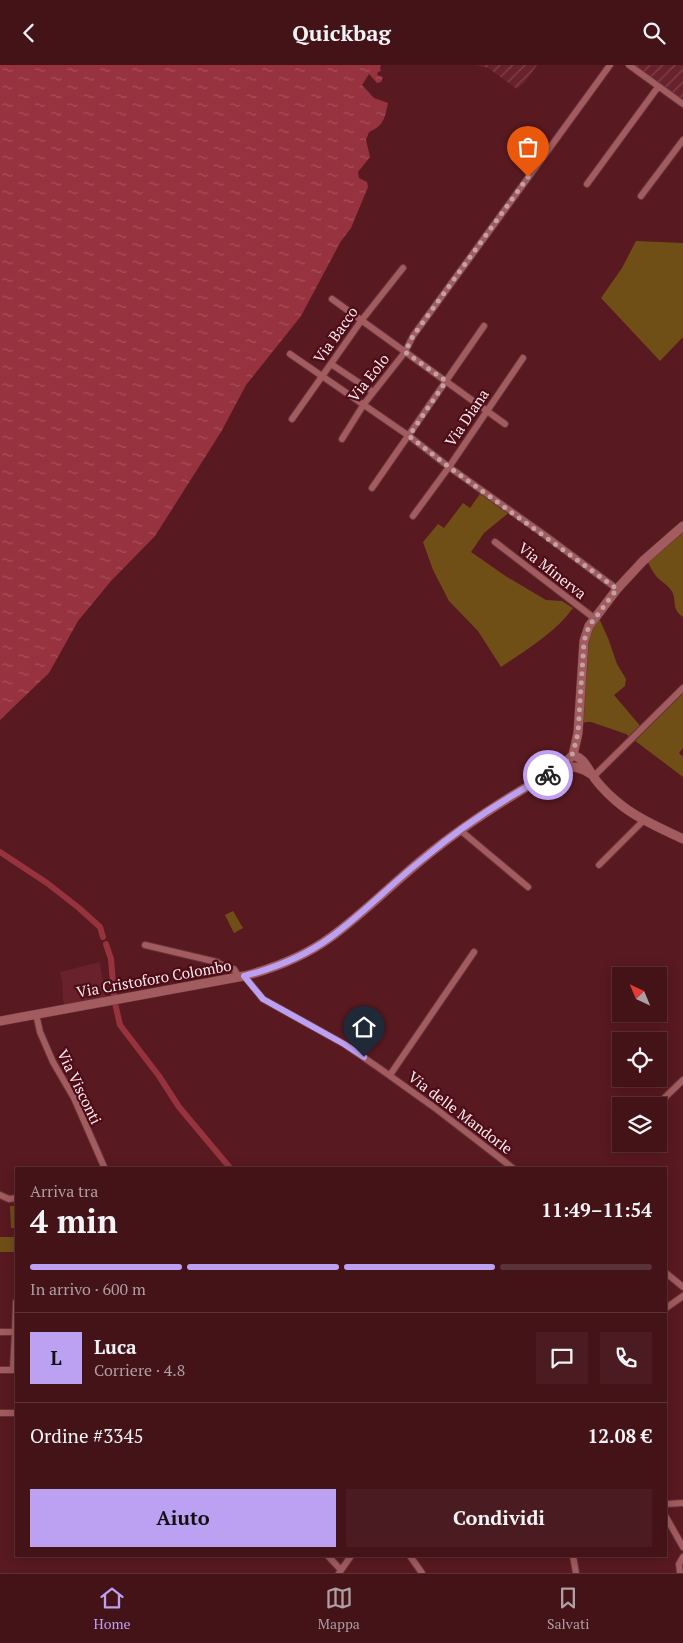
<!DOCTYPE html>
<html lang="it">
<head>
<meta charset="utf-8">
<style>
	:root { --surface:#431318; --page:#4a1c21; --text:#f1f3f6; --muted:#af9ea2; --line:#5b3237; --accent:#bca0f2 }
	body { margin:0; font-family:"PT Serif",serif; background:var(--page); color:var(--text); height:100vh; display:flex; flex-direction:column; font-size:19px; white-space:nowrap }
	* { box-sizing:border-box; margin:0 }
	p { font-size:16px; color:var(--muted) }
	.icon { flex:none; width:28px; height:28px; fill:none; stroke:currentColor; stroke-width:2; stroke-linecap:round; stroke-linejoin:round }
	.map { position:relative; flex:1; overflow:hidden }
	.sheet { position:absolute; left:15px; top:1102px; width:652px; height:390px; display:flex; flex-direction:column; background:var(--surface); border-radius:0px; box-shadow:0 2px 12px #0003,0 0 0 1px var(--line) }
	.sheet>* { flex:none }
	.needle { width:32px; rotate:316deg }
	.buttons { position:absolute; left:612px; top:902px; display:grid; gap:10px }
	.buttons a { display:grid; place-items:center; width:55px; height:55px; border-radius:0px; background:var(--surface); box-shadow:0 2px 12px #0003,0 0 0 1px var(--line); font-size:25px }
	.pin { position:absolute; display:grid; place-items:center; width:42px; height:42px; color:#fff; margin:-51px -21px; border-radius:50% 50% 50% 0; rotate:-45deg; box-shadow:0 0 5px #0007 }
	.pin .icon { rotate:45deg }
	.courier { position:absolute; display:grid; place-items:center; width:50px; height:50px; margin:-25px; border:4px solid #bca0f2; border-radius:50%; background:#fff; color:#222; box-shadow:0 1px 6px #0007 }
	.summary em { font-style:normal; font-weight:800 }
	.summary div { display:flex; flex-direction:column-reverse }
	.summary { display:flex; align-items:center; justify-content:space-between; height:85px; padding:0 15px }
	h1 { font-size:32px; font-weight:800; line-height:38px }
	.bar { display:grid; grid-template-columns:repeat(4,1fr); gap:8px 5px; align-content:center; height:60px; padding:0 15px }
	.bar i { height:6px; border-radius:4px; background:var(--line) }
	.bar .active { background:var(--accent) }
	.bar p { grid-column:span 4 }
	.line { display:flex; align-items:center; gap:12px; padding:0 15px; border-top:1px solid var(--line) }
	.line div { flex:1 }
	.round { display:grid; place-items:center; flex:none; width:52px; height:52px; border-radius:0px; background:var(--page) }
	.primary-button { display:flex; gap:10px; margin-top:auto; padding:10px 15px }
	.primary-button a { flex:1; height:58px; border-radius:0px; background:var(--accent); color:#111; font-size:20px; font-weight:800; line-height:58px; text-align:center }
	.primary-button a+a { background:var(--page); color:var(--text) }
	header { display:flex; justify-content:space-between; align-items:center; height:65px; padding:0 15px; background:var(--surface); font-size:22px; font-weight:800 }
	.dock { display:flex; justify-content:space-around; align-items:center; height:70px; border-top:1px solid var(--line); background:var(--surface); font-size:14px; color:var(--muted) }
	.dock a { display:grid; justify-items:center; gap:2px }
	.dock .active { color:var(--accent) }
	.map>svg:first-child { display:block }
	.built { fill:#69222b }
	.industrial { fill:url(#industrial-furrows) }
	.grass { fill:#704f17 }
	.water { fill:url(#water-ripples) }
	.lines { fill:none; stroke-linecap:round; stroke-linejoin:round }
	.canal { stroke:#97333f; stroke-width:6 }
	.street-casing { stroke:#65333a; stroke-width:8 }
	.secondary-casing { stroke:#65333a; stroke-width:10 }
	.street { stroke:#a25b5e; stroke-width:6 }
	.secondary { stroke:#a25b5e; stroke-width:9 }
	.done { stroke:#c2a1a3; stroke-width:5; stroke-dasharray:0 9 }
	.route { stroke:#bca0f2; stroke-width:6 }
	.labels { text-anchor:middle; stroke-width:4.5; stroke-linejoin:round; paint-order:stroke }
	.street-label { font-size:15px; fill:#fbeaea; stroke:#4d0c17 }
</style>
</head>
<body>
<header><svg class="icon" aria-label="back" viewBox="0 0 24 24"><path d="M15 5l-7 7 7 7"/></svg>Quickbag<svg class="icon" aria-label="search" viewBox="0 0 24 24"><circle cx="10" cy="10" r="6"/><path d="M15 15l6 6"/></svg></header>
<div class="map">
<svg width="683" height="1508" viewBox="0 0 683 1508">
	<defs>
		<pattern id="industrial-furrows" width="10" height="10" patternUnits="userSpaceOnUse" patternTransform="scale(1.25)"><rect width="10" height="10" fill="#69222b"/><path d="M-1 1l2-2M0 10L10 0M9 11l2-2" fill="none" stroke="#7f424a"/></pattern>
		<pattern id="water-ripples" width="26" height="14" patternUnits="userSpaceOnUse" patternTransform="scale(1.25)"><rect width="26" height="14" fill="#97333f"/><path d="M2 4q2-2 4 0t4 0M15 11q2-2 4 0t4 0" fill="none" stroke="#a6515b"/></pattern>
	</defs>
	<rect width="100%" height="100%" fill="#591920"/>
	<path class="built" d="M100,897L106,936L64,944L62,917L60,907Z"/>
	<path class="industrial" d="M475,0H537L525,17L517,24L488,3Z
		M629,0H683V39Z"/>
	<path class="grass" d="M636,176L683,178V272L660,296L601,233L622,203Z
		M482,426L511,446L484,468L471,487L507,512L546,535L562,536L573,543C555,568 526,585 501,602L478,566L449,536L433,505L423,477L438,459L444,463L463,438L470,443Z
		M683,461V552C670,543 678,535 671,525C667,519 660,516 656,511C652,506 649,499 646,494Z
		M597,549L608,573L617,599L626,614L625,621L614,630L642,663L683,623V683L679,688L683,692V712L626,669L591,657H586L581,659L584,576Z
		M233,846L243,863L234,868L225,850Z
		M10,1141H16V1163H11Z
		M0,1172H16V1187H0Z"/>
	<path class="water" d="M0,0H381L380,3L381,6L378,7L377,10L383,12L381,17L377,18L369,9L362,20L374,33L388,38C385,52 384,61 369,67L366,75L370,92L358,107L359,113L367,117L368,122L351,163L341,176L301,251L246,320L221,367L155,471L111,516L78,556L49,608L0,655Z"/>
	<g class="lines">
		<path class="canal" d="M0,787L47,818L79,843L100,862L103,872
			M106,879L111,894L114,931
			M115,938L120,960L159,1011L179,1042L231,1104"/>
		<defs>
			<path id="street" d="M629,0L683,39
				M587,119L658,22
				M641,131L683,75
				M332,234L505,359
				M290,289L409,371L449,402L546,471L617,524
				M331,299L373,327
				M292,354L361,256L403,203
				M342,374L364,339L405,287L413,271L610,0
				M372,423L484,261
				M413,451L449,402L523,293
				M495,477L594,553
				M594,711L683,623
				M460,765L528,822
				M599,800L644,755
				M145,880L217,897L229,904H234L239,912
				M244,911L263,934L344,979L379,1003L435,1043L514,1104
				M36,949L40,967L53,997L74,1033L105,1104
				M390,1010L474,887
				M656,1041L683,1015
				M0,1130L9,1134L16,1133
				M666,1208L683,1222
				M666,1243L683,1231
				M0,1267H15L13,1305
				M15,1267L16,1237
				M0,1305H15
				M0,1348H16
				M666,1439L683,1438
				M666,1452L683,1482
				M328,1491L341,1505
				M410,1491L422,1508
				M573,1491L576,1508
				M339,1508L351,1491
				M680,1508L679,1499L683,1492"/>
			<path id="secondary" d="M573,690C584,694 585,699 591,708C597,718 607,728 615,735C634,752 660,763 683,774
				M561,702C573,701 581,702 591,709
				M0,956L244,911C275,903 305,891 331,872C364,848 392,819 424,793C466,758 513,729 561,702L573,690L578,668L584,576L589,561L617,524L643,496L683,461"/>
		</defs>
		<use href="#street" class="street-casing"/>
		<use href="#secondary" class="secondary-casing"/>
		<use href="#street" class="street"/>
		<use href="#secondary" class="secondary"/>
	</g>
	<g class="lines">
		<path class="done" d="M528,112L413,271L405,287L446,316L409,371L449,402L617,524L589,561L584,576L578,668L574,684L572,690L567,696L561,702L548,710"/>
		<path class="route" d="M364,992L344,979L263,934L244,911C275,903 305,891 331,872C364,848 392,818 424,793C462,761 504,734 548,710"/>
	</g>
	<g class="labels">
		<g class="street-label">
			<text transform="translate(336 270) rotate(-55)" y="5">Via Bacco</text>
			<text transform="translate(369 313) rotate(-52)" y="5">Via Eolo</text>
			<text transform="translate(467 353) rotate(-56)" y="5">Via Diana</text>
			<text transform="translate(552 506) rotate(38)" y="5">Via Minerva</text>
			<text transform="translate(154 914) rotate(-10)" y="5">Via Cristoforo Colombo</text>
			<text transform="translate(79 1022) rotate(64)" y="5">Via Visconti</text>
			<text transform="translate(460 1048) rotate(37)" y="5">Via delle Mandorle</text>
		</g>
	</g>
</svg>
<div class="buttons">
<a><svg class="needle" viewBox="-14 -14 28 28"><path d="M0-13l5 13h-10z" fill="#e53935"/><path d="M0 13l5-13h-10z" fill="#af9ea2"/></svg></a>
<a><svg class="icon" aria-label="locate" viewBox="0 0 24 24"><circle cx="12" cy="12" r="6"/><path d="M12 2v4M12 18v4M2 12h4M18 12h4"/></svg></a>
<a><svg class="icon" aria-label="layers" viewBox="0 0 24 24"><path d="M12 4l9 5-9 5-9-5zM3 14l9 5 9-5"/></svg></a>
</div>
<div class="pin" style="left:528px;top:112px;background:#ea580c"><svg class="icon" aria-label="bag" viewBox="0 0 24 24"><path d="M5 8h14l-1 12H6zM9 8a3 3 0 0 1 6 0"/></svg></div>
<div class="pin" style="left:364px;top:992px;background:#1f2937"><svg class="icon" aria-label="home" viewBox="0 0 24 24"><path d="M3 11l9-7 9 7M6 9v11h12V9"/></svg></div>
<div class="courier" style="left:548px;top:710px"><svg class="icon" aria-label="bike" viewBox="0 0 24 24"><circle cx="6" cy="16" r="4"/><circle cx="18" cy="16" r="4"/><path d="M6 16l4-8h5l3 8M10 8l3 8H6M13 5h3"/></svg></div>
<section class="sheet">
<div class="summary"><div><h1>4 min</h1><p>Arriva tra</p></div><em>11:49–11:54</em></div>
<div class="bar"><i class="active"></i><i class="active"></i><i class="active"></i><i></i><p>In arrivo · 600 m</p></div>
<div class="line" style="height:90px"><b class="round" style="background:var(--accent);color:#111">L</b><div><b>Luca</b><p>Corriere · 4.8</p></div><a class="round"><svg class="icon" aria-label="chat" viewBox="0 0 24 24"><path d="M4 5h16v11H9l-5 4z"/></svg></a><a class="round"><svg class="icon" aria-label="phone" viewBox="0 0 24 24"><path d="M5 4h4l2 5-3 2q2 4 5 5l2-3 5 2v4C11 20 4 13 5 4z"/></svg></a></div>
<div class="line" style="height:65px"><div>Ordine #3345</div><b>12.08 €</b></div>
<div class="primary-button"><a>Aiuto</a><a>Condividi</a></div>
</section>
</div>
<nav class="dock">
<a class="active"><svg class="icon" aria-label="home" viewBox="0 0 24 24"><path d="M3 11l9-7 9 7M6 9v11h12V9"/></svg>Home</a>
<a><svg class="icon" aria-label="map" viewBox="0 0 24 24"><path d="M3 6l6-2 6 2 6-2v14l-6 2-6-2-6 2zM9 4v14M15 6v14"/></svg>Mappa</a>
<a><svg class="icon" aria-label="saved" viewBox="0 0 24 24"><path d="M7 4h10v16l-5-4-5 4z"/></svg>Salvati</a>
</nav>
</body>
</html>
